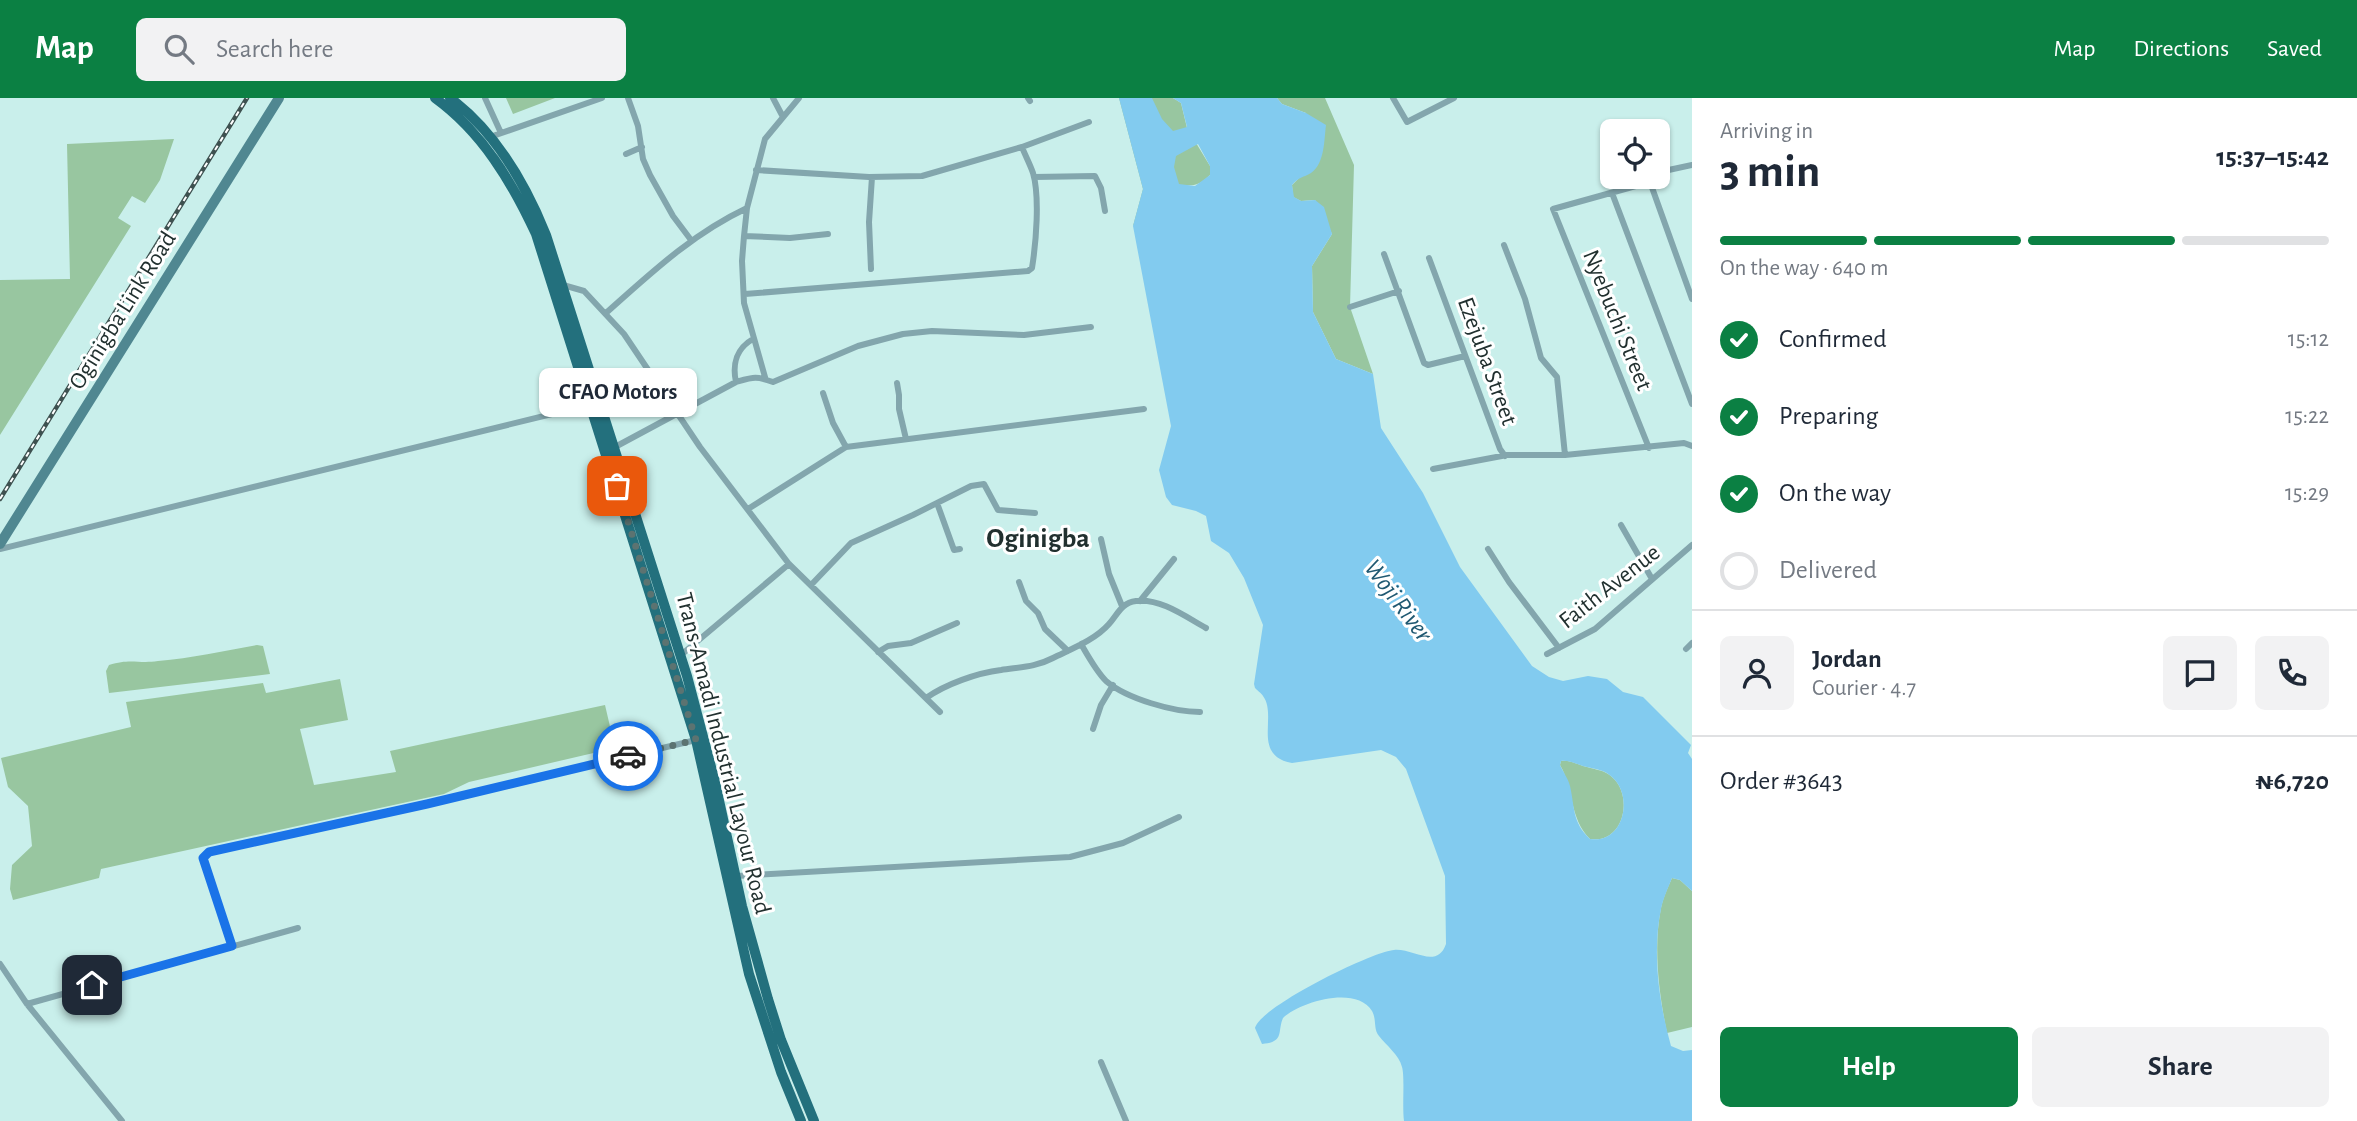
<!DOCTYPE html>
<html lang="en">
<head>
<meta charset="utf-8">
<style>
	:root { --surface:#fff; --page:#f2f2f3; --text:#1f2937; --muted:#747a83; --line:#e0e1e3; --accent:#0b8043 }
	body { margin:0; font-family:"Alegreya Sans",sans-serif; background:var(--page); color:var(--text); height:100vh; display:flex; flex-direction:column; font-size:26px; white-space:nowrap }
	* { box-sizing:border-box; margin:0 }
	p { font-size:23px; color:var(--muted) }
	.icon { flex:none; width:38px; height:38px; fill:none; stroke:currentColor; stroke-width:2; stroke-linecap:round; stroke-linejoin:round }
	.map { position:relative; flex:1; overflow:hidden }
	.details { display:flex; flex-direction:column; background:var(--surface); width:665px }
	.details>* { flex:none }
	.fabs { position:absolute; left:1600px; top:21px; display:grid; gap:14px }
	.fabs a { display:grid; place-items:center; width:70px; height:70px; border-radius:10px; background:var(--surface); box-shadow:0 2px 5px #0004; font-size:35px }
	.pin { position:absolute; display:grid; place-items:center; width:60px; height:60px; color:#fff; margin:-30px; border-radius:14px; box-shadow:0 4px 10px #0006 }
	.courier { position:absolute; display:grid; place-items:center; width:70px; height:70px; margin:-35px; border:5px solid #1a73e8; border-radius:50%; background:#fff; color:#222; box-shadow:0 2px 9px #0007 }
	.bubble { position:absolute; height:49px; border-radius:10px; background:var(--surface); box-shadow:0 2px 5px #0004; font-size:23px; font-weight:700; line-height:49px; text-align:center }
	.headline em { font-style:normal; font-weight:700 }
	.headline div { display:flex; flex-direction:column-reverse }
	.headline { display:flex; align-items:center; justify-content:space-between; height:119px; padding:0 28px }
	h1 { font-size:46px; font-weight:700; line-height:52px }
	.bar { display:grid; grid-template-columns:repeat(4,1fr); gap:10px 7px; align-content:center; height:84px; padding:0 28px }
	.bar i { height:9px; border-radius:5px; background:var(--line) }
	.bar .on { background:var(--accent) }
	.bar p { grid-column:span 4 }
	.line { display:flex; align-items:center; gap:18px; padding:0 28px; border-top:2px solid var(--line) }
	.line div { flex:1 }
	.round { display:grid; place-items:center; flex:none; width:74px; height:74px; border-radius:10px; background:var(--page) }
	ol { padding:0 28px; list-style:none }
	li { display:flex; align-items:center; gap:21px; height:77px }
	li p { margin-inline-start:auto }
	li .icon { padding:7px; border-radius:50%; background:var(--accent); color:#fff; stroke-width:4 }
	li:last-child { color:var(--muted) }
	li i { width:38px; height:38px; border:4px solid var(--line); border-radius:50% }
	.cta { display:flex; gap:14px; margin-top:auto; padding:14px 28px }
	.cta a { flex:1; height:80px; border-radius:10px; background:var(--accent); color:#fff; font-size:28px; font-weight:700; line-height:80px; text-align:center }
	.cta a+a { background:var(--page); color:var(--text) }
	header { display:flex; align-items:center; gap:42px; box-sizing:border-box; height:98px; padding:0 35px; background:var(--accent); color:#fff }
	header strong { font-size:33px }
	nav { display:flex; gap:38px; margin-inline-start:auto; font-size:24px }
	.search { width:490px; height:63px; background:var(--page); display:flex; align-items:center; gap:18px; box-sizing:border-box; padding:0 24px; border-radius:10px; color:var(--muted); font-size:26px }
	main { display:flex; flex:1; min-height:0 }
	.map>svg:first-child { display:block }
	.green { fill:#98c6a0 }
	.water { fill:#82cbef; fill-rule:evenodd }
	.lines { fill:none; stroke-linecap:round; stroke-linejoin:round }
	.street { stroke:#83a6ad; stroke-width:6 }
	.secondary { stroke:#508791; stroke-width:10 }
	.primary { stroke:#23707d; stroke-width:10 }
	.rail-casing { stroke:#3e5150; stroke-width:4.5 }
	.rail { stroke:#fff; stroke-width:2; stroke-dasharray:5; stroke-linecap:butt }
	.done { stroke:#5c7371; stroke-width:7; stroke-dasharray:0 12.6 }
	.route { stroke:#1a73e8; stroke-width:9 }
	.labels { text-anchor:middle; stroke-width:6; stroke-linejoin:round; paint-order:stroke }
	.street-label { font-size:24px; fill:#21302f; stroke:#fff }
	.water-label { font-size:26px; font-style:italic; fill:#205972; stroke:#fff }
	.quarter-label { font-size:28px; font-weight:bold; fill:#21302f; stroke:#fff }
</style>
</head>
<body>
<header>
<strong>Map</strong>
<div class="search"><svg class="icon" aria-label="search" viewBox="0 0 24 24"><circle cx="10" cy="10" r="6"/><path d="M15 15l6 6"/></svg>Search here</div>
<nav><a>Map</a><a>Directions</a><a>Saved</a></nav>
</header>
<main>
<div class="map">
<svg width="1692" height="1023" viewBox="0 0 1692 1023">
	<rect width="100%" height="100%" fill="#c9efeb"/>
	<path class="green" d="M506,0H555L513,16Z
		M1119,0H1173L1181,5L1187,30L1210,68V77C1199,88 1194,88 1179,87L1133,128L1143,91Z
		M1277,0H1325L1354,67L1350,209L1373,276L1336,261L1313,214L1312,168L1332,136L1315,102L1301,103L1293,99L1292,87L1301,78L1306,15L1282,6Z
		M174,41L160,82L145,105L132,98L118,120L131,128L0,337V182L70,181L67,46Z
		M257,547L263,548L270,576L109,595L106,573L109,567C131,560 138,566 158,563C192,560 224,553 257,547Z
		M340,581L348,622L300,631L314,687L396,674L390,653L605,607L615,650L469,684L444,696L101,771L99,780L13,802L10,791L12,767L32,748L28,708L8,689L1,660L131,629L126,604L263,585L266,595Z
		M1561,663C1571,662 1578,667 1587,669C1596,672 1605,672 1612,679C1634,698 1624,746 1590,741C1569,720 1574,691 1560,667Z
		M1672,780L1680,782L1692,793V929L1667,935C1659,897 1653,849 1661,810C1663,800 1668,789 1672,780Z"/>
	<path class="water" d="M1119,0H1152L1162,21L1173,33L1187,29L1181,5L1173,0H1277L1282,6L1306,15L1326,27C1324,42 1325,65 1311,75C1303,80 1300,78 1292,87L1294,99L1301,103L1315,102L1324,109L1332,136L1312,168L1313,214L1336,261L1373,276L1381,330L1423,395L1460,469L1532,568L1549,579L1563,583L1588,578L1607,581L1623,594L1643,599L1691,647L1688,655L1692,661V793L1680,782L1672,780C1668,790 1663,801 1661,811C1652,855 1659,905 1671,948L1683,953L1692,952V1023H1404C1402,1008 1405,979 1402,969C1399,957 1386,947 1379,938C1373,931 1377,922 1372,913C1356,887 1300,904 1283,920C1277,934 1285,944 1262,946L1255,930C1260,909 1371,854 1394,852C1413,850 1437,872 1446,846L1445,778L1406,671L1396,659L1381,652L1292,665C1251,657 1278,618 1263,598C1262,596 1256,591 1255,590L1254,586L1263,527L1244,480L1229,455L1211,443L1206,418L1196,413L1172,407L1166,399L1159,372L1171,328L1133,128L1143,91ZM1198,46L1210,68V77L1195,88L1179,86L1174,69L1176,58ZM1561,663C1570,662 1578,667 1587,669C1596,671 1605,672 1612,679C1634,698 1624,746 1590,741C1572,724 1575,710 1570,688C1568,680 1563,674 1560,667Z"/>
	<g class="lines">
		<path class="street" d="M485,0L501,35
			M628,0L638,28L643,61L650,77L673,118L691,142
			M773,0L783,19
			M1028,0L1030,3
			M1393,0L1407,24L1454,0
			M490,39L602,0
			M626,56L642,49
			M756,72L869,79L922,78L1022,49L1089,24
			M1657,78L1664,73L1692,67
			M1034,79L1095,78L1101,90L1105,113
			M1650,84L1692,201
			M1612,95L1692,306
			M744,138L790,140L828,136
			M1504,147L1525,201L1541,260L1557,279L1565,357
			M1384,156L1424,265L1428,267L1465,258
			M1429,160L1500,351L1505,358
			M871,171L869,124L872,79
			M563,187L584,193L624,236L700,349L789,466L940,614
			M745,196L1028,173L1032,170C1036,145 1040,99 1033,75C1030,66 1025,57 1022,49
			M1350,209L1399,193
			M606,215C651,175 692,136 747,110
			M765,279L744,205L742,163L744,138L747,110L765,41L799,0
			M736,284C732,266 737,250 753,241
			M897,285L899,297V311L906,341
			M823,295L833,325L846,349
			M615,349L736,284C754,279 756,278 773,284L858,248L903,236L932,233L1024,237L1091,229
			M1649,350L1553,111L1650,84L1657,79
			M1433,371L1507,357H1565L1684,345L1692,348
			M937,405L954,452L960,451
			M748,411L846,349L1144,311
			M1621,427L1652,481
			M1101,441L1109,476L1122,508
			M0,451L593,306
			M1488,451L1509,484L1559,550
			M1019,484L1026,503L1038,515L1045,531L1068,553
			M811,487L851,445L913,417L971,388L984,386L998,412L1035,415
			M1140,503L1174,461
			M1081,546C1088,558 1096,573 1106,583C1127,601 1174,614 1200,614
			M1686,551L1692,545
			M878,554L888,548L911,545L957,525
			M1547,556L1595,531L1692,447
			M681,557L789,466
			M926,600C946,586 977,575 1001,572C1020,569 1036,569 1053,560C1071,551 1095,542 1109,526C1118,516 1121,505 1136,503C1161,500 1186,519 1206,530
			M1093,631L1101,607L1113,587
			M736,778L1070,759L1123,745L1179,719
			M231,848L203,760L209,754L427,706L696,642
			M0,866L27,906L122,1023
			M27,906L298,830
			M1101,964L1126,1023"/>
		<path class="secondary" d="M0,446L279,0"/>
		<path class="primary" d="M435,0C482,34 512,84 536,136L696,642L749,876L781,974L801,1023
			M450,0C496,34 525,85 546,137L687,578L715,684L742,808L768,901L781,942L814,1023"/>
		<defs>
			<path id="rail" d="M0,401L247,0"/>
		</defs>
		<use href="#rail" class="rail-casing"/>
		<use href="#rail" class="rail"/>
	</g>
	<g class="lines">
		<path class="done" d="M617,388L696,642L628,658"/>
		<path class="route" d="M92,887L232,848L203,760L209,754L427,706L628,658"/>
	</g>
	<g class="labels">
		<g class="street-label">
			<text transform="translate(122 212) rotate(-58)" y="8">Oginigba Link Road</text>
			<text transform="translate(1618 222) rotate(68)" y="8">Nyebuchi Street</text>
			<text transform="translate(1488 263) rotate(70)" y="8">Ezejuba Street</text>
			<text transform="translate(1609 488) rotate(-38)" y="8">Faith Avenue</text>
			<text transform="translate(724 655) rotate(76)" y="8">Trans-Amadi Industrial Layour Road</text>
		</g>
		<g class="water-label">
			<text transform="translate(1399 502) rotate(53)" y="9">Woji River</text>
		</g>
		<g class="quarter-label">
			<text x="1038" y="449">Oginigba</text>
		</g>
	</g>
</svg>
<div class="fabs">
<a><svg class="icon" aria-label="locate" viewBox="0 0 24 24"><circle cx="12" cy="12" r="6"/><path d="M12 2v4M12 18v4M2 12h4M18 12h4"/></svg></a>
</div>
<div class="pin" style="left:617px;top:388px;background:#ea580c"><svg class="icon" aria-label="bag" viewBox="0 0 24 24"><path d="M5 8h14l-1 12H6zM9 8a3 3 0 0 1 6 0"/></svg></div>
<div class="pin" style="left:92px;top:887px;background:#1f2937"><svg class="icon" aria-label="home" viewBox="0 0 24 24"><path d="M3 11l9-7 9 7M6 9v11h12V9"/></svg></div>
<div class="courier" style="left:628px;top:658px"><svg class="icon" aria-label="car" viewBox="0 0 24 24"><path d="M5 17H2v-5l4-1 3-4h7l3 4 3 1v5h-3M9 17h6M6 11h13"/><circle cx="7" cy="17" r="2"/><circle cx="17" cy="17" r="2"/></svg></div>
<div class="bubble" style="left:539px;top:270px;width:158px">CFAO Motors</div>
</div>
<section class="details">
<div class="headline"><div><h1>3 min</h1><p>Arriving in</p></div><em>15:37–15:42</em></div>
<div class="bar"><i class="on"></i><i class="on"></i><i class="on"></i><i></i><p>On the way · 640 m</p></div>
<ol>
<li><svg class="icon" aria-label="check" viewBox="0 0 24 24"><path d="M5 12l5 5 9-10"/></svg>Confirmed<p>15:12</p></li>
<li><svg class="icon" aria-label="check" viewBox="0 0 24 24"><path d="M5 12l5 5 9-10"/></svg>Preparing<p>15:22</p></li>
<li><svg class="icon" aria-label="check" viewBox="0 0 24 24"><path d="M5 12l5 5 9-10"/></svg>On the way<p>15:29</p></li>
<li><i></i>Delivered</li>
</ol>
<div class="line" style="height:126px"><a class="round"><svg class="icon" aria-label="person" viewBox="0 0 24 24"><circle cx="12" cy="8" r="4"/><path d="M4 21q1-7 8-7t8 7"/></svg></a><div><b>Jordan</b><p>Courier · 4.7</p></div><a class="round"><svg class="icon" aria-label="chat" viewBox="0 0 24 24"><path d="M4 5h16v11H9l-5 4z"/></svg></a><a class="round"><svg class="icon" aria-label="phone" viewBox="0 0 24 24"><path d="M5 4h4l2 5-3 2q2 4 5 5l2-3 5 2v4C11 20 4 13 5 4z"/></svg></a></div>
<div class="line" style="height:91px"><div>Order #3643</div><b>₦6,720</b></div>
<div class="cta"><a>Help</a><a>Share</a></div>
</section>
</main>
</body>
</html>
